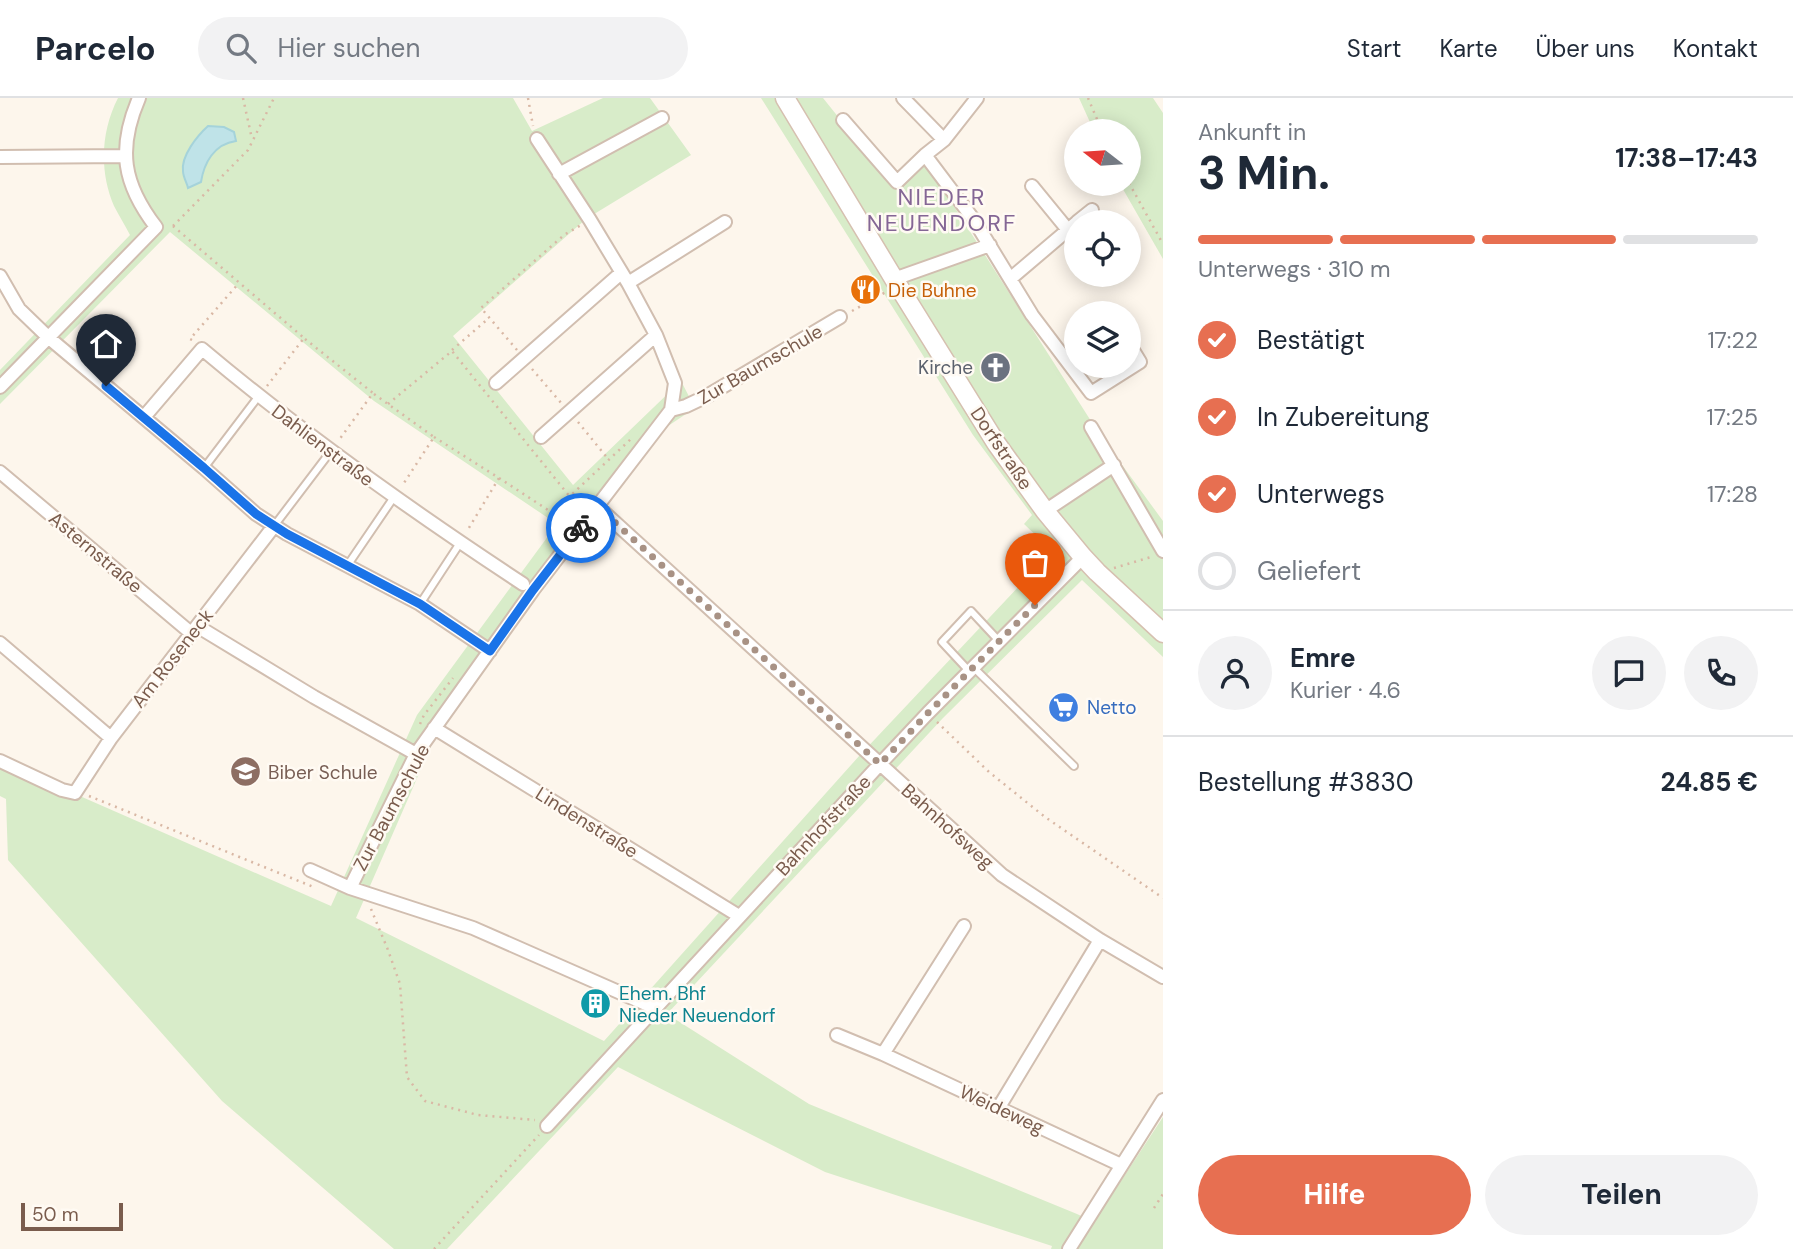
<!DOCTYPE html>
<html lang="de">
<head>
<meta charset="utf-8">
<style>
	:root { --surface:#fff; --page:#f2f2f3; --text:#1f2937; --muted:#747a83; --line:#e0e1e3; --accent:#e76f51 }
	body { margin:0; font-family:"DM Sans",sans-serif; background:var(--page); color:var(--text); height:100vh; display:flex; flex-direction:column; font-size:26px; white-space:nowrap }
	* { box-sizing:border-box; margin:0 }
	p { font-size:23px; color:var(--muted) }
	.icon { flex:none; width:38px; height:38px; fill:none; stroke:currentColor; stroke-width:2; stroke-linecap:round; stroke-linejoin:round }
	.map { position:relative; flex:1; overflow:hidden }
	.details { display:flex; flex-direction:column; background:var(--surface); width:630px }
	.details>* { flex:none }
	.needle { width:46px; rotate:287deg }
	.tools { position:absolute; left:1064px; top:21px; display:grid; gap:14px }
	.tools a { display:grid; place-items:center; width:77px; height:77px; border-radius:50%; background:var(--surface); box-shadow:0 4px 18px #0003; font-size:35px }
	.scale { position:absolute; left:21px; bottom:18px; width:102px; box-sizing:border-box; padding-left:7px; border:4px solid #7a5c4d; border-top:0; font-size:19px; line-height:24px; white-space:nowrap; color:#7a5c4d; -webkit-text-stroke:5px #fffaf3; paint-order:stroke }
	.pin { position:absolute; display:grid; place-items:center; width:60px; height:60px; color:#fff; margin:-72px -30px; border-radius:50% 50% 50% 0; rotate:-45deg; box-shadow:0 0 7px #0007 }
	.pin .icon { rotate:45deg }
	.courier { position:absolute; display:grid; place-items:center; width:70px; height:70px; margin:-35px; border:5px solid #1a73e8; border-radius:50%; background:#fff; color:#222; box-shadow:0 2px 9px #0007 }
	.headline em { font-style:normal; font-weight:700 }
	.headline div { display:flex; flex-direction:column-reverse }
	.headline { display:flex; align-items:center; justify-content:space-between; height:119px; padding:0 35px }
	h1 { font-size:46px; font-weight:700; line-height:52px }
	.bar { display:grid; grid-template-columns:repeat(4,1fr); gap:10px 7px; align-content:center; height:84px; padding:0 35px }
	.bar i { height:9px; border-radius:5px; background:var(--line) }
	.bar .current { background:var(--accent) }
	.bar p { grid-column:span 4 }
	.line { display:flex; align-items:center; gap:18px; padding:0 35px; border-top:2px solid var(--line) }
	.line div { flex:1 }
	.round { display:grid; place-items:center; flex:none; width:74px; height:74px; border-radius:37px; background:var(--page) }
	ol { padding:0 35px; list-style:none }
	li { display:flex; align-items:center; gap:21px; height:77px }
	li p { margin-inline-start:auto }
	li .icon { padding:7px; border-radius:50%; background:var(--accent); color:#fff; stroke-width:4 }
	li:last-child { color:var(--muted) }
	li i { width:38px; height:38px; border:4px solid var(--line); border-radius:50% }
	.button { display:flex; gap:14px; margin-top:auto; padding:14px 35px }
	.button a { flex:1; height:80px; border-radius:42px; background:var(--accent); color:#fff; font-size:28px; font-weight:700; line-height:80px; text-align:center }
	.button a+a { background:var(--page); color:var(--text) }
	header { display:flex; align-items:center; gap:42px; box-sizing:border-box; height:98px; padding:0 35px; background:var(--surface); border-bottom:2px solid var(--line) }
	header strong { font-size:33px }
	nav { display:flex; gap:38px; margin-inline-start:auto; font-size:24px }
	.search { width:490px; height:63px; background:var(--page); display:flex; align-items:center; gap:18px; box-sizing:border-box; padding:0 24px; border-radius:38px; color:var(--muted); font-size:26px }
	main { display:flex; flex:1; min-height:0 }
	.map>svg:first-child { display:block }
	.green { fill:#d8ecc9 }
	.water { fill:#bfe3e8; stroke:#a5d3da; stroke-width:2 }
	.lines { fill:none; stroke-linecap:round; stroke-linejoin:round }
	.service-casing { stroke:#d1beb0; stroke-width:10 }
	.minor-casing { stroke:#d1beb0; stroke-width:16 }
	.secondary-casing { stroke:#d6c0b0; stroke-width:21 }
	.path { stroke:#d9b8a5; stroke-width:2.5; stroke-dasharray:2 5; stroke-linecap:butt }
	.service { stroke:#fff; stroke-width:6 }
	.minor { stroke:#fff; stroke-width:12 }
	.secondary { stroke:#fff; stroke-width:18 }
	.done { stroke:#a89285; stroke-width:7; stroke-dasharray:0 12.6 }
	.route { stroke:#1a73e8; stroke-width:9 }
	.labels { text-anchor:middle; stroke-width:5; stroke-linejoin:round; paint-order:stroke }
	.food-label { font-size:19px; fill:#c56008; stroke:#fffaf3; text-anchor:start }
	.street-label { font-size:19px; fill:#7a5c4d; stroke:#fffaf3 }
	.worship-label { font-size:19px; fill:#5b616d; stroke:#fffaf3; text-anchor:end }
	.shop-label { font-size:19px; fill:#366cbe; stroke:#fffaf3; text-anchor:start }
	.education-label { font-size:19px; fill:#785e54; stroke:#fffaf3; text-anchor:start }
	.culture-label { font-size:19px; fill:#0d838f; stroke:#fffaf3; text-anchor:start }
	.quarter-label { font-size:23px; letter-spacing:2px; fill:#846695; stroke:#fffaf3 }
</style>
</head>
<body>
<header>
<strong>Parcelo</strong>
<div class="search"><svg class="icon" aria-label="search" viewBox="0 0 24 24"><circle cx="10" cy="10" r="6"/><path d="M15 15l6 6"/></svg>Hier suchen</div>
<nav><a>Start</a><a>Karte</a><a>Über uns</a><a>Kontakt</a></nav>
</header>
<main>
<div class="map">
<svg width="1163" height="1151" viewBox="0 0 1163 1151">
	<rect width="100%" height="100%" fill="#fdf6ec"/>
	<path class="green" d="M118,0H513L532,33L603,0H650L691,57L586,121L453,238L573,387L681,283L695,310L665,330L442,623L356,820L604,943L860,657L1052,453L1024,426L1032,417L973,337L761,0H823L896,91L925,63L1098,334L1163,423V559L1082,482L943,620L667,916L809,1006L1077,1116L1094,1124L1163,1019V1151H1051L1052,1148L825,1074L618,969L447,1151H394L222,1003L8,762L6,701L0,698V663L331,808L417,617L557,426L374,303L170,134L0,306V272L130,137C125,127 119,118 114,108C99,73 101,33 118,0Z
		M1079,0H1153L1163,15V161L1120,86H1129V33H1094Z"/>
	<path class="water" d="M208,28L224,29L234,34L236,43C214,46 204,65 201,84L188,90C187,85 183,79 183,73C181,58 197,38 208,28Z"/>
	<g class="lines">
		<defs>
			<path id="service" d="M204,370L258,299
				M274,428L331,353
				M347,468L394,399
				M420,506L460,445
				M973,569L1074,668
				M969,573L942,544L971,513L999,543"/>
			<path id="minor" d="M903,0L944,42
				M843,22L897,84L925,57L944,42L977,0
				M537,41L590,122L628,185L656,237L675,285L671,312
				M925,57L974,122L1032,217L1091,295L1140,264L1129,246
				M0,59L125,58
				M559,76L662,20
				M1032,88L1068,132
				M1077,124L1092,112
				M0,178L19,211L49,240L204,370L256,416L287,436L420,506L490,553
				M894,181L990,147
				M1010,181L1076,125
				M628,185L725,124
				M496,285L621,175
				M0,289L156,129C123,86 117,51 139,0
				M144,319L202,251C304,337 412,413 523,486
				M1091,329L1163,453
				M541,339L656,237
				M0,374L191,535
				M598,409L1002,777L1100,842L1163,879
				M1045,413L1114,367
				M197,528L314,599L416,656
				M0,545L111,640
				M434,630L739,818
				M0,663L62,692L75,695L111,640L274,428
				M310,772L350,790L416,656L533,492L671,312L686,308L707,298L840,219
				M350,790L473,830L655,910
				M837,937L883,956L1121,1067
				M883,956L964,828
				M999,1009L1100,842
				M547,1028L880,666L928,615L1083,459
				M1069,1151L1163,1002"/>
			<path id="secondary" d="M785,0L894,181L996,345L1045,413L1083,459L1097,474L1163,535"/>
		</defs>
		<use href="#service" class="service-casing"/>
		<use href="#minor" class="minor-casing"/>
		<use href="#secondary" class="secondary-casing"/>
		<path class="path" d="M243,0L252,41
			M528,0L533,28
			M1088,0L1102,33
			M1129,85L1163,146
			M173,128L304,240L267,288
			M173,128L248,52L274,0
			M852,213L886,194
			M305,241L373,295L339,342
			M192,242L190,241L239,185
			M452,252L489,220
			M517,252L481,210L564,137L581,127
			M532,271L562,306
			M374,296L434,339L402,388
			M388,306L452,253L579,410L577,412
			M578,324L609,362
			M434,339L499,380L467,433
			M499,380L568,425
			M552,415L632,340
			M1114,470L1151,459
			M937,624L989,674L1045,719L1163,800
			M420,626L424,617L453,580
			M89,698L316,790
			M371,811L388,852L400,886L407,979L425,1003L478,1017L535,1022
			M1154,1110L1163,1096
			M434,1151L539,1037"/>
		<use href="#service" class="service"/>
		<use href="#minor" class="minor"/>
		<use href="#secondary" class="secondary"/>
	</g>
	<g class="lines">
		<path class="done" d="M581,430L598,409L880,666L928,615L1035,507"/>
		<path class="route" d="M106,288L204,370L256,416L287,436L420,506L490,553L533,492L581,430"/>
	</g>
	<defs>
		<symbol id="restaurant-disc" viewBox="-11 -11 22 22"><circle r="9.5" fill="#e8710a" stroke="#fffaf3"/><path d="M-5-6h1v4h1v-4h1v4h1v-4h1v5L-1.5 .5V6h-2V.5L-5-1ZM5-6V6H3V1.5H1.5Q1.5-4 5-6Z" fill="#fff"/></symbol>
		<symbol id="church-disc" viewBox="-11 -11 22 22"><circle r="9.5" fill="#6b7280" stroke="#fffaf3"/><path d="M-1.2-6h2.4v3.5h3.3v2.4h-3.3V6h-2.4V-.1h-3.3v-2.4h3.3Z" fill="#fff"/></symbol>
		<symbol id="supermarket-disc" viewBox="-11 -11 22 22"><circle r="9.5" fill="#3f7fe0" stroke="#fffaf3"/><path d="M-6-5.5h2.5l.6 2H6L4.5 2H-2.5L-4.4-4H-6ZM-1.5 3.2a1.3 1.3 0 1 0 .1 0ZM3 3.2a1.3 1.3 0 1 0 .1 0Z" fill="#fff"/></symbol>
		<symbol id="school-disc" viewBox="-11 -11 22 22"><circle r="9.5" fill="#8d6e63" stroke="#fffaf3"/><path d="M0-5L7-2L0 1L-7-2ZM-4 1L0 2.5L4 1V4Q0 6-4 4Z" fill="#fff"/></symbol>
		<symbol id="building-disc" viewBox="-11 -11 22 22"><circle r="9.5" fill="#0f9aa8" stroke="#fffaf3"/><path d="M-4-6H4V6H1V3H-1V6H-4ZM-2.5-4.3h1.7v1.8h-1.7ZM.8-4.3h1.7v1.8H.8ZM-2.5-1h1.7V.8h-1.7ZM.8-1h1.7V.8H.8Z" fill="#fff"/></symbol>
	</defs>
	<g fill-rule="evenodd">
		<use href="#restaurant-disc" x="848" y="174" width="35" height="35"/>
		<use href="#church-disc" x="978" y="252" width="35" height="35"/>
		<use href="#supermarket-disc" x="1046" y="592" width="35" height="35"/>
		<use href="#school-disc" x="228" y="656" width="35" height="35"/>
		<use href="#building-disc" x="578" y="888" width="35" height="35"/>
	</g>
	<g class="labels">
		<g class="food-label">
			<text x="888" y="199">Die Buhne</text>
		</g>
		<g class="street-label">
			<text transform="translate(760 266) rotate(-30)" y="7">Zur Baumschule</text>
			<text transform="translate(323 347) rotate(37)" y="7">Dahlienstraße</text>
			<text transform="translate(1002 350) rotate(56)" y="7">Dorfstraße</text>
			<text transform="translate(96 454) rotate(40)" y="7">Asternstraße</text>
			<text transform="translate(172 560) rotate(-52)" y="7">Am Roseneck</text>
			<text transform="translate(391 709) rotate(-62)" y="7">Zur Baumschule</text>
			<text transform="translate(587 724) rotate(32)" y="7">Lindenstraße</text>
			<text transform="translate(823 727) rotate(-47)" y="7">Bahnhofstraße</text>
			<text transform="translate(948 728) rotate(42)" y="7">Bahnhofsweg</text>
			<text transform="translate(1002 1011) rotate(25)" y="7">Weideweg</text>
		</g>
		<g class="worship-label">
			<text x="973" y="276">Kirche</text>
		</g>
		<g class="shop-label">
			<text x="1087" y="616">Netto</text>
		</g>
		<g class="education-label">
			<text x="268" y="681">Biber Schule</text>
		</g>
		<g class="culture-label">
			<text x="619" y="902">Ehem. Bhf<tspan x="619" dy="22">Nieder Neuendorf</tspan></text>
		</g>
		<g class="quarter-label">
			<text x="942" y="107">NIEDER<tspan x="942" dy="26">NEUENDORF</tspan></text>
		</g>
	</g>
</svg>
<div class="tools">
<a><svg class="needle" viewBox="-14 -14 28 28"><path d="M0-13l5 13h-10z" fill="#e53935"/><path d="M0 13l5-13h-10z" fill="#747a83"/></svg></a>
<a><svg class="icon" aria-label="locate" viewBox="0 0 24 24"><circle cx="12" cy="12" r="6"/><path d="M12 2v4M12 18v4M2 12h4M18 12h4"/></svg></a>
<a><svg class="icon" aria-label="layers" viewBox="0 0 24 24"><path d="M12 4l9 5-9 5-9-5zM3 14l9 5 9-5"/></svg></a>
</div>
<div class="scale">50 m</div>
<div class="pin" style="left:1035px;top:507px;background:#ea580c"><svg class="icon" aria-label="bag" viewBox="0 0 24 24"><path d="M5 8h14l-1 12H6zM9 8a3 3 0 0 1 6 0"/></svg></div>
<div class="pin" style="left:106px;top:288px;background:#1f2937"><svg class="icon" aria-label="home" viewBox="0 0 24 24"><path d="M3 11l9-7 9 7M6 9v11h12V9"/></svg></div>
<div class="courier" style="left:581px;top:430px"><svg class="icon" aria-label="bike" viewBox="0 0 24 24"><circle cx="6" cy="16" r="4"/><circle cx="18" cy="16" r="4"/><path d="M6 16l4-8h5l3 8M10 8l3 8H6M13 5h3"/></svg></div>
</div>
<section class="details">
<div class="headline"><div><h1>3 Min.</h1><p>Ankunft in</p></div><em>17:38–17:43</em></div>
<div class="bar"><i class="current"></i><i class="current"></i><i class="current"></i><i></i><p>Unterwegs · 310 m</p></div>
<ol>
<li><svg class="icon" aria-label="check" viewBox="0 0 24 24"><path d="M5 12l5 5 9-10"/></svg>Bestätigt<p>17:22</p></li>
<li><svg class="icon" aria-label="check" viewBox="0 0 24 24"><path d="M5 12l5 5 9-10"/></svg>In Zubereitung<p>17:25</p></li>
<li><svg class="icon" aria-label="check" viewBox="0 0 24 24"><path d="M5 12l5 5 9-10"/></svg>Unterwegs<p>17:28</p></li>
<li><i></i>Geliefert</li>
</ol>
<div class="line" style="height:126px"><a class="round"><svg class="icon" aria-label="person" viewBox="0 0 24 24"><circle cx="12" cy="8" r="4"/><path d="M4 21q1-7 8-7t8 7"/></svg></a><div><b>Emre</b><p>Kurier · 4.6</p></div><a class="round"><svg class="icon" aria-label="chat" viewBox="0 0 24 24"><path d="M4 5h16v11H9l-5 4z"/></svg></a><a class="round"><svg class="icon" aria-label="phone" viewBox="0 0 24 24"><path d="M5 4h4l2 5-3 2q2 4 5 5l2-3 5 2v4C11 20 4 13 5 4z"/></svg></a></div>
<div class="line" style="height:91px"><div>Bestellung #3830</div><b>24.85 €</b></div>
<div class="button"><a>Hilfe</a><a>Teilen</a></div>
</section>
</main>
</body>
</html>
